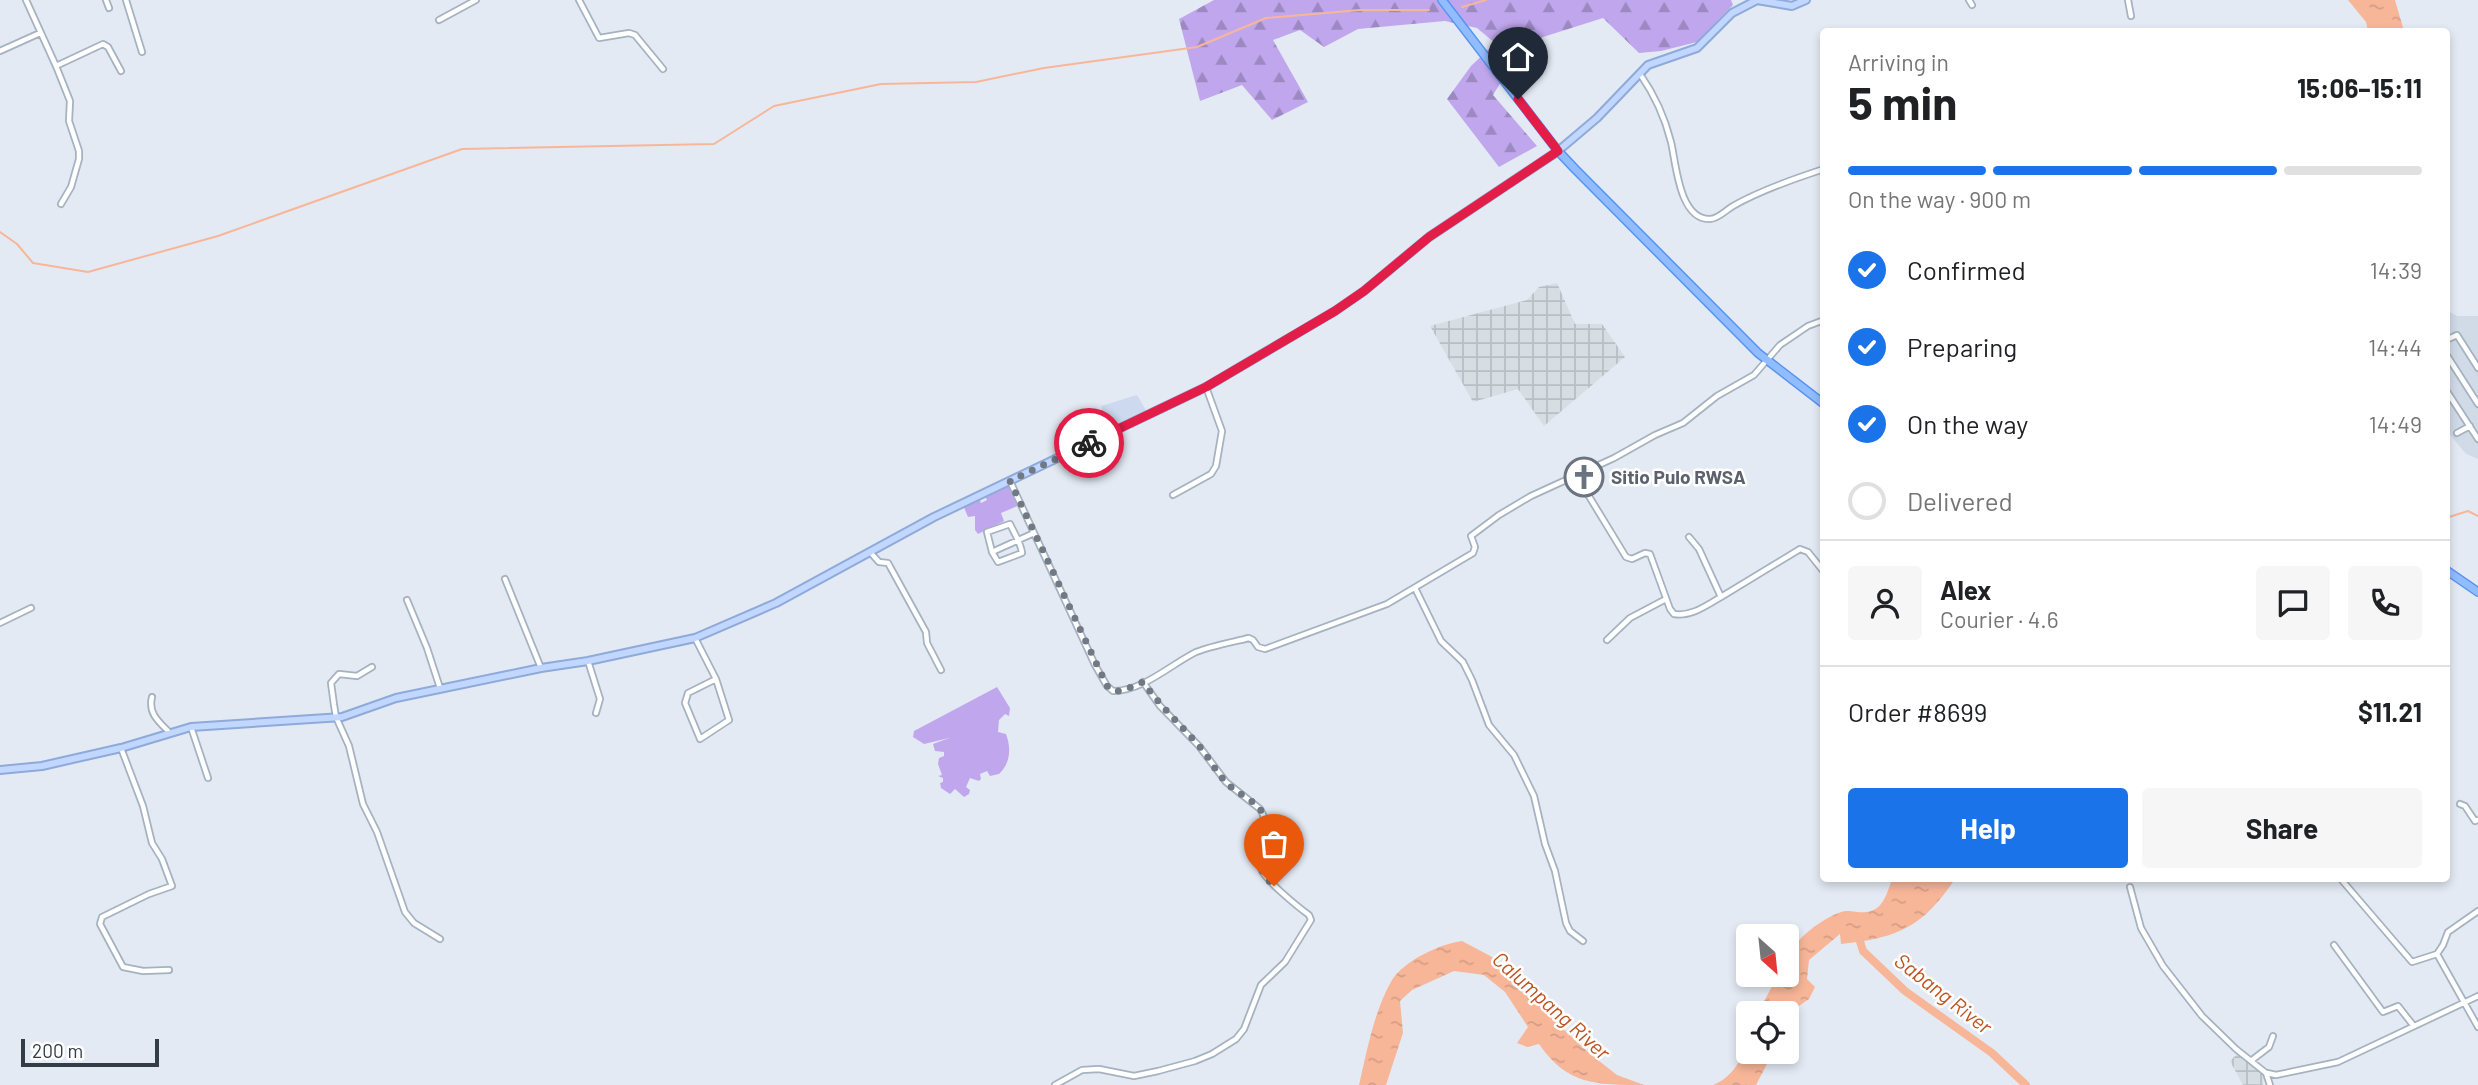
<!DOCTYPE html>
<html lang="en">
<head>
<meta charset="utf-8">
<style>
	:root { --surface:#fff; --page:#f6f6f6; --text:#202124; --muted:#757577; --line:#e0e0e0; --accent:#1a73e8 }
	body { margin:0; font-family:Barlow,sans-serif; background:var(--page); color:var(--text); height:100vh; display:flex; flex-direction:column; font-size:26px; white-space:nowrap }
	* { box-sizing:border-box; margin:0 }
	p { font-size:23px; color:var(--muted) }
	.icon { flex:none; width:38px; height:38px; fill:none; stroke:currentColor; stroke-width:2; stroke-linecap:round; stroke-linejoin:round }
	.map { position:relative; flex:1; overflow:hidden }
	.sheet { position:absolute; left:1820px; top:28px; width:630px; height:854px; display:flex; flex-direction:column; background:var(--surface); border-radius:7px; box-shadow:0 4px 10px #0003 }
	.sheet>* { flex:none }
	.needle { width:46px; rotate:153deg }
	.fabs { position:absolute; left:1736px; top:924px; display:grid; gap:14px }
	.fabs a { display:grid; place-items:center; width:63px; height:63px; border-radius:7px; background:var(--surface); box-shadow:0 4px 10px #0003; font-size:35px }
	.scale { position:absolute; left:21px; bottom:18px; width:138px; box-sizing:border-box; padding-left:7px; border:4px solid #333d47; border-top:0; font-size:19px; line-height:24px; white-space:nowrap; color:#333d47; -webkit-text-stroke:5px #fff; paint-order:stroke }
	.pin { position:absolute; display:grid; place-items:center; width:60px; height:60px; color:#fff; margin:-72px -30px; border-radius:50% 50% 50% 0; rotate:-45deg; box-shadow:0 0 7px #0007 }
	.pin .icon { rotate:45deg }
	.courier { position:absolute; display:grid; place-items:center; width:70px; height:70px; margin:-35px; border:5px solid #e11d48; border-radius:50%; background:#fff; color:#222; box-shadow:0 2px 9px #0007 }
	.summary em { font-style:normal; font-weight:700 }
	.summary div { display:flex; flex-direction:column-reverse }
	.summary { display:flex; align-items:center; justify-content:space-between; height:119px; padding:0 28px }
	h1 { font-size:46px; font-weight:700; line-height:52px }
	.bar { display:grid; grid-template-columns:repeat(4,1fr); gap:10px 7px; align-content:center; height:84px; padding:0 28px }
	.bar i { height:9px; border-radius:5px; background:var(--line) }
	.bar .selected { background:var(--accent) }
	.bar p { grid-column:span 4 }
	.line { display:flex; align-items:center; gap:18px; padding:0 28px; border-top:2px solid var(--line) }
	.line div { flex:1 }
	.round { display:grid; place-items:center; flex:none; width:74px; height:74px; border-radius:7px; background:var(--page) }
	ol { padding:0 28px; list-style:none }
	li { display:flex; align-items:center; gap:21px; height:77px }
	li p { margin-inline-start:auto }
	li .icon { padding:7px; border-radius:50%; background:var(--accent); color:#fff; stroke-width:4 }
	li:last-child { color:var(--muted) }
	li i { width:38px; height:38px; border:4px solid var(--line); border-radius:50% }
	.button { display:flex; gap:14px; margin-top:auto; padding:14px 28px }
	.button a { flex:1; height:80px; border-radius:7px; background:var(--accent); color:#fff; font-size:28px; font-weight:700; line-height:80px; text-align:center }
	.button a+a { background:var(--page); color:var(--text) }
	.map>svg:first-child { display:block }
	.residential { fill:#d1dbe8 }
	.industrial { fill:url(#industrial-grid) }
	.education { fill:#ccd9ef }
	.green { fill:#c0a7ed }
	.forest { fill:url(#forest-firs) }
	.water { fill:url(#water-ripples) }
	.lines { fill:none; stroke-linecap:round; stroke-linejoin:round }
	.stream { stroke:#f8b699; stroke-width:2 }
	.river { stroke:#f8b699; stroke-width:8 }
	.street-casing { stroke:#a5b2c0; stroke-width:8 }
	.secondary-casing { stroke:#8eaad9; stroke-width:10 }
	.primary-casing { stroke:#5594f0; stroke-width:10 }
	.street { stroke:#fff; stroke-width:4.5 }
	.secondary { stroke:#c2d7ff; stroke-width:6 }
	.primary { stroke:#91bcff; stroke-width:7 }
	.done { stroke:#717a84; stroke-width:7; stroke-dasharray:0 12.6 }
	.route { stroke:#e11d48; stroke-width:9 }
	.labels { text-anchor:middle; stroke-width:5; stroke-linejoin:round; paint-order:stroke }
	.worship-label { font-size:19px; font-weight:bold; fill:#5b616d; stroke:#fff; text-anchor:start }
	.water-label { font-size:21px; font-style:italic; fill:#be5321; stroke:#fff }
</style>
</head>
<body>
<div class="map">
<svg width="2478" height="1085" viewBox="0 0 2478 1085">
	<defs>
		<pattern id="industrial-grid" width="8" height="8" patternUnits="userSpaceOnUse" patternTransform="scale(1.75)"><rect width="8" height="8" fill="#d6dde3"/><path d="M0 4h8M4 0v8" fill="none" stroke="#b8bfc4"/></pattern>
		<pattern id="forest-firs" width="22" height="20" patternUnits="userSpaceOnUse" patternTransform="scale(1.75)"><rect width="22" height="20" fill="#c0a7ed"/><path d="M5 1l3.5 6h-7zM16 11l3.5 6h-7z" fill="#9d89c2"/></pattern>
		<pattern id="water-ripples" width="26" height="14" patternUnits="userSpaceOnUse" patternTransform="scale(1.75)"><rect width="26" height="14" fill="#f8b699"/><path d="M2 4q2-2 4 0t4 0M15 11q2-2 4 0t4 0" fill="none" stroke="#d59d85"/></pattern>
	</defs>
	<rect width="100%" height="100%" fill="#e4eaf4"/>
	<path class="residential" d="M2446,310L2457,316H2478V459L2466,454L2447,431Z"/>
	<path class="industrial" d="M1557,283L1575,324H1602L1625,357L1544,426L1518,389L1473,402L1430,326L1527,300L1539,287Z
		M2239,1052L2264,1072L2263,1085H2243L2230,1061Z"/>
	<path class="education" d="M1137,395L1147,412L1110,430L1101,406Z"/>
	<path class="green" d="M1010,483L1020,505L1001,513L1004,521L978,534L975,530V516L968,517L963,505L979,498L981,503L987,500L984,495Z
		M997,687L1010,708L1009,716L1005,714L999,720L998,732L1006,734C1011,747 1011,763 999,774L990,776L987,771L980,774L981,779L979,781L970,778L966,787L970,790L969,794L964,797L955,789L950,794L941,788L940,783L943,782V778L938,776L942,775L938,764L939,758L944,756V752L935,751L933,744L949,738L924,744L913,737L914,731Z"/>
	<path class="forest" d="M1214,0H1731L1733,5L1697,42L1661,51L1639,53L1603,18L1543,37L1515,59L1493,95L1537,146L1499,167L1447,99L1471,66L1495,43L1477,28L1445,21L1358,29L1324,47L1300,30L1273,40L1308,102L1272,120L1242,85L1200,101L1179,19Z"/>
	<path class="water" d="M2348,0H2395L2404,31H2368L2366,22Z
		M1892,879H1955C1923,927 1898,938 1841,944L1840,934L1809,960L1807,979L1815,987L1809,999L1789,1013L1793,1027L1787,1039V1013H1758L1778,975H1787C1787,970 1786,963 1787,958C1793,940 1826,915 1845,911C1856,910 1866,916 1877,908C1885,902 1889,888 1892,879Z
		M1462,941L1494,958L1545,1012L1589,1053L1617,1075L1644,1085C1596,1085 1567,1085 1539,1044L1527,1047L1517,1043L1528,1027L1505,992L1484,975L1454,971L1412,990L1400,1001L1403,1033L1386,1085H1359C1367,1051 1374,1011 1392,980C1405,960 1440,944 1462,941Z
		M1748,1044V1052H1778L1767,1064L1756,1085H1713C1731,1078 1740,1062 1748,1044Z"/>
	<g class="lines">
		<path class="stream" d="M1462,7L1486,0
			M0,232L17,244L33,263L88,272L218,236L462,149L714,144L774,106L881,84L976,82L1044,68L1197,47L1266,18L1360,10H1429
			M2446,518L2468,511L2478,516"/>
		<path class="river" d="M1858,935L1863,951L1905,991L1992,1053L2026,1085"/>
		<defs>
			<path id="street" d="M26,0L56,66L103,44L108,47L121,71
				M106,0L109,8
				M126,0L142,52
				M579,0L599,38L629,33L635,35L663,69
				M1969,0L1972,5
				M2128,0L2131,16
				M439,20L476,0
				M0,51L40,33
				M56,66L70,101L69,121L79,151V159L71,187L61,204
				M1640,74C1654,94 1665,118 1671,142C1676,163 1679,220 1710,219C1718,219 1726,210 1733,206C1761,190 1793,179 1824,169
				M2446,340L2457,335L2478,368
				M2446,354L2478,404
				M2446,390L2478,439
				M2457,433L2470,426
				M1576,475L1626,557L1632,559L1645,553L1650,554L1670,609L1674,614C1691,617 1707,605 1721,597L1699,549L1689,537
				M1010,481L1095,665L1107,686L1113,691C1143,691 1170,665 1196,652C1211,646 1233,642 1249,638L1253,640L1258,647L1265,649L1387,604L1473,553L1475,547L1471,536L1499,515L1531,496L1614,458L1655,435L1683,423L1717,396L1754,375L1780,345L1808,326L1824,320
				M1173,495L1211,474L1216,466L1222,431L1206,387
				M870,552L879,562L888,563L926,632L927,643L941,670
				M992,552L998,562L1022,553C1021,543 1014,533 1010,524L987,532L992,552L1034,533
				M505,579L541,668
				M1415,588L1441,641L1463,662L1472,680L1489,725L1514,755L1534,796L1545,844L1555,871L1566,923L1570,931L1583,941
				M1721,597L1800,549L1808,552L1824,572
				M407,600L427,648L440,688
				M0,623L31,608
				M695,638L716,679
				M1607,640L1630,618L1666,599
				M588,661L600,699L596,713
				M372,667L357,676L339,674L331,683L334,705L336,717L349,746L363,804L377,832L405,912L414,923L440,939
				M716,679L729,720L700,739L685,703L688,693Z
				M152,697C148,713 158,721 169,732
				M191,727L208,778
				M121,748L143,806L152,843L162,859L172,886L149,894L102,917L100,924L123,967L143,971L169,970
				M2460,804L2465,806L2475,821L2478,820
				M2340,878L2412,962L2437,954L2478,1027
				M2130,887L2141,928L2163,966L2202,1016L2236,1049L2266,1073L2270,1085
				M2334,945L2383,1012L2398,1006L2413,1025
				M2437,954L2443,945L2448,932L2478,911
				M2252,1060L2269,1047L2273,1036
				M2267,1073L2276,1075L2338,1062L2478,996
				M1055,1085L1082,1070L1099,1069L1134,1076L1158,1071L1195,1061L1212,1054L1236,1039L1244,1029L1261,985L1285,962L1311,920L1309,915C1298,907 1265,880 1261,869C1253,847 1275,832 1260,809L1226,782L1199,746L1160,706L1143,682"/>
			<path id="secondary" d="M0,770L42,766L121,748L191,727L342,717L396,698L541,668L588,661L695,638L776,603L934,517L1206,387L1335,311L1364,291L1429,237L1558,151L1597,118L1648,65L1697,48L1732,13L1757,0L1792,6L1806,0"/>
			<path id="primary" d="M1442,0L1558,151L1575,169L1758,353L1824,404
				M2446,570L2478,592"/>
		</defs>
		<use href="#street" class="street-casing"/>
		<use href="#secondary" class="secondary-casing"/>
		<use href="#primary" class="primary-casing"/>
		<use href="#street" class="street"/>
		<use href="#secondary" class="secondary"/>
		<use href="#primary" class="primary"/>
	</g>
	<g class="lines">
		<path class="done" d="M1089,443L1010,481L1107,686L1113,691H1122L1143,682C1160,706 1181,725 1200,747C1210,759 1217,774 1229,785C1239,795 1255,800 1262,812C1279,838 1241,855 1274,886"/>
		<path class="route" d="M1089,443L1206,387L1335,311L1364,291L1429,237L1558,151L1518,99"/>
	</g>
	<defs>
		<symbol id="church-ring" viewBox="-11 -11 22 22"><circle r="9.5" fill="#fff" stroke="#6b7280" stroke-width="1.5"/><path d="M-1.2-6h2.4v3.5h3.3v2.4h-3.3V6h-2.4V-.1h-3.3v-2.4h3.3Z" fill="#6b7280"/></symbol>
	</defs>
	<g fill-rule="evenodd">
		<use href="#church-ring" x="1562" y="455" width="44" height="44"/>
	</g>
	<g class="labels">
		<g class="worship-label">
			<text x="1611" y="484">Sitio Pulo RWSA</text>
		</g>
		<g class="water-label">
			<text transform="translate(1943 994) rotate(38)" y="7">Sabang River</text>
			<text transform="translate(1551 1006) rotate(42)" y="7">Calumpang River</text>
		</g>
	</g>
</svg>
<div class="fabs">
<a><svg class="needle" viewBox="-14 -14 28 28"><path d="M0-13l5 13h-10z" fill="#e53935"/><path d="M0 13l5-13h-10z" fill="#757577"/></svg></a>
<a><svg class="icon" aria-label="locate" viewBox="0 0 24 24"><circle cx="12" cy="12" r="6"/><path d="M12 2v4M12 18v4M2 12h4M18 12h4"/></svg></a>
</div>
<div class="scale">200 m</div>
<div class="pin" style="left:1274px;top:886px;background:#ea580c"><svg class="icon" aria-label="bag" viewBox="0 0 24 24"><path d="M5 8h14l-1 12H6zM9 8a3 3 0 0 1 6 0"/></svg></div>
<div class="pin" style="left:1518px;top:99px;background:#1f2937"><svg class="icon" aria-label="home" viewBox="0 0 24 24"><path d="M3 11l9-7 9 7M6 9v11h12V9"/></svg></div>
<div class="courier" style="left:1089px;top:443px"><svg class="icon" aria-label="bike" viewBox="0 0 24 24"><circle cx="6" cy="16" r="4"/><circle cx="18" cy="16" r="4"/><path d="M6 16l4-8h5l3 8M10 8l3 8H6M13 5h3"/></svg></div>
<section class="sheet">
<div class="summary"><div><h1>5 min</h1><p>Arriving in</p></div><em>15:06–15:11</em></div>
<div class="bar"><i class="selected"></i><i class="selected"></i><i class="selected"></i><i></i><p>On the way · 900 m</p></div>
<ol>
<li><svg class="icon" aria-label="check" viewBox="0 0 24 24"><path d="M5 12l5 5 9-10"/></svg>Confirmed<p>14:39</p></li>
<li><svg class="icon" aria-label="check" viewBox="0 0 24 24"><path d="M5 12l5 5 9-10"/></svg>Preparing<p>14:44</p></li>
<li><svg class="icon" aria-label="check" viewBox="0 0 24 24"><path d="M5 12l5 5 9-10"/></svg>On the way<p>14:49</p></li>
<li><i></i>Delivered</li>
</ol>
<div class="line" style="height:126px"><a class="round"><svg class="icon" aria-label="person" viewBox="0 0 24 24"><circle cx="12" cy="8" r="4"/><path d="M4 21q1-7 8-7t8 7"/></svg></a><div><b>Alex</b><p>Courier · 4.6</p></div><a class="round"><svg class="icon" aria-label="chat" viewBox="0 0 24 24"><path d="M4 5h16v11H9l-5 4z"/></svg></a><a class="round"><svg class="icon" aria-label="phone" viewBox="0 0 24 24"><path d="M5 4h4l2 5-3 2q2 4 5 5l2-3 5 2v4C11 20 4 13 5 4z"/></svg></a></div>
<div class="line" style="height:91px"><div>Order #8699</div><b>$11.21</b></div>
<div class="button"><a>Help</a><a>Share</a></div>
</section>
</div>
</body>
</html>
